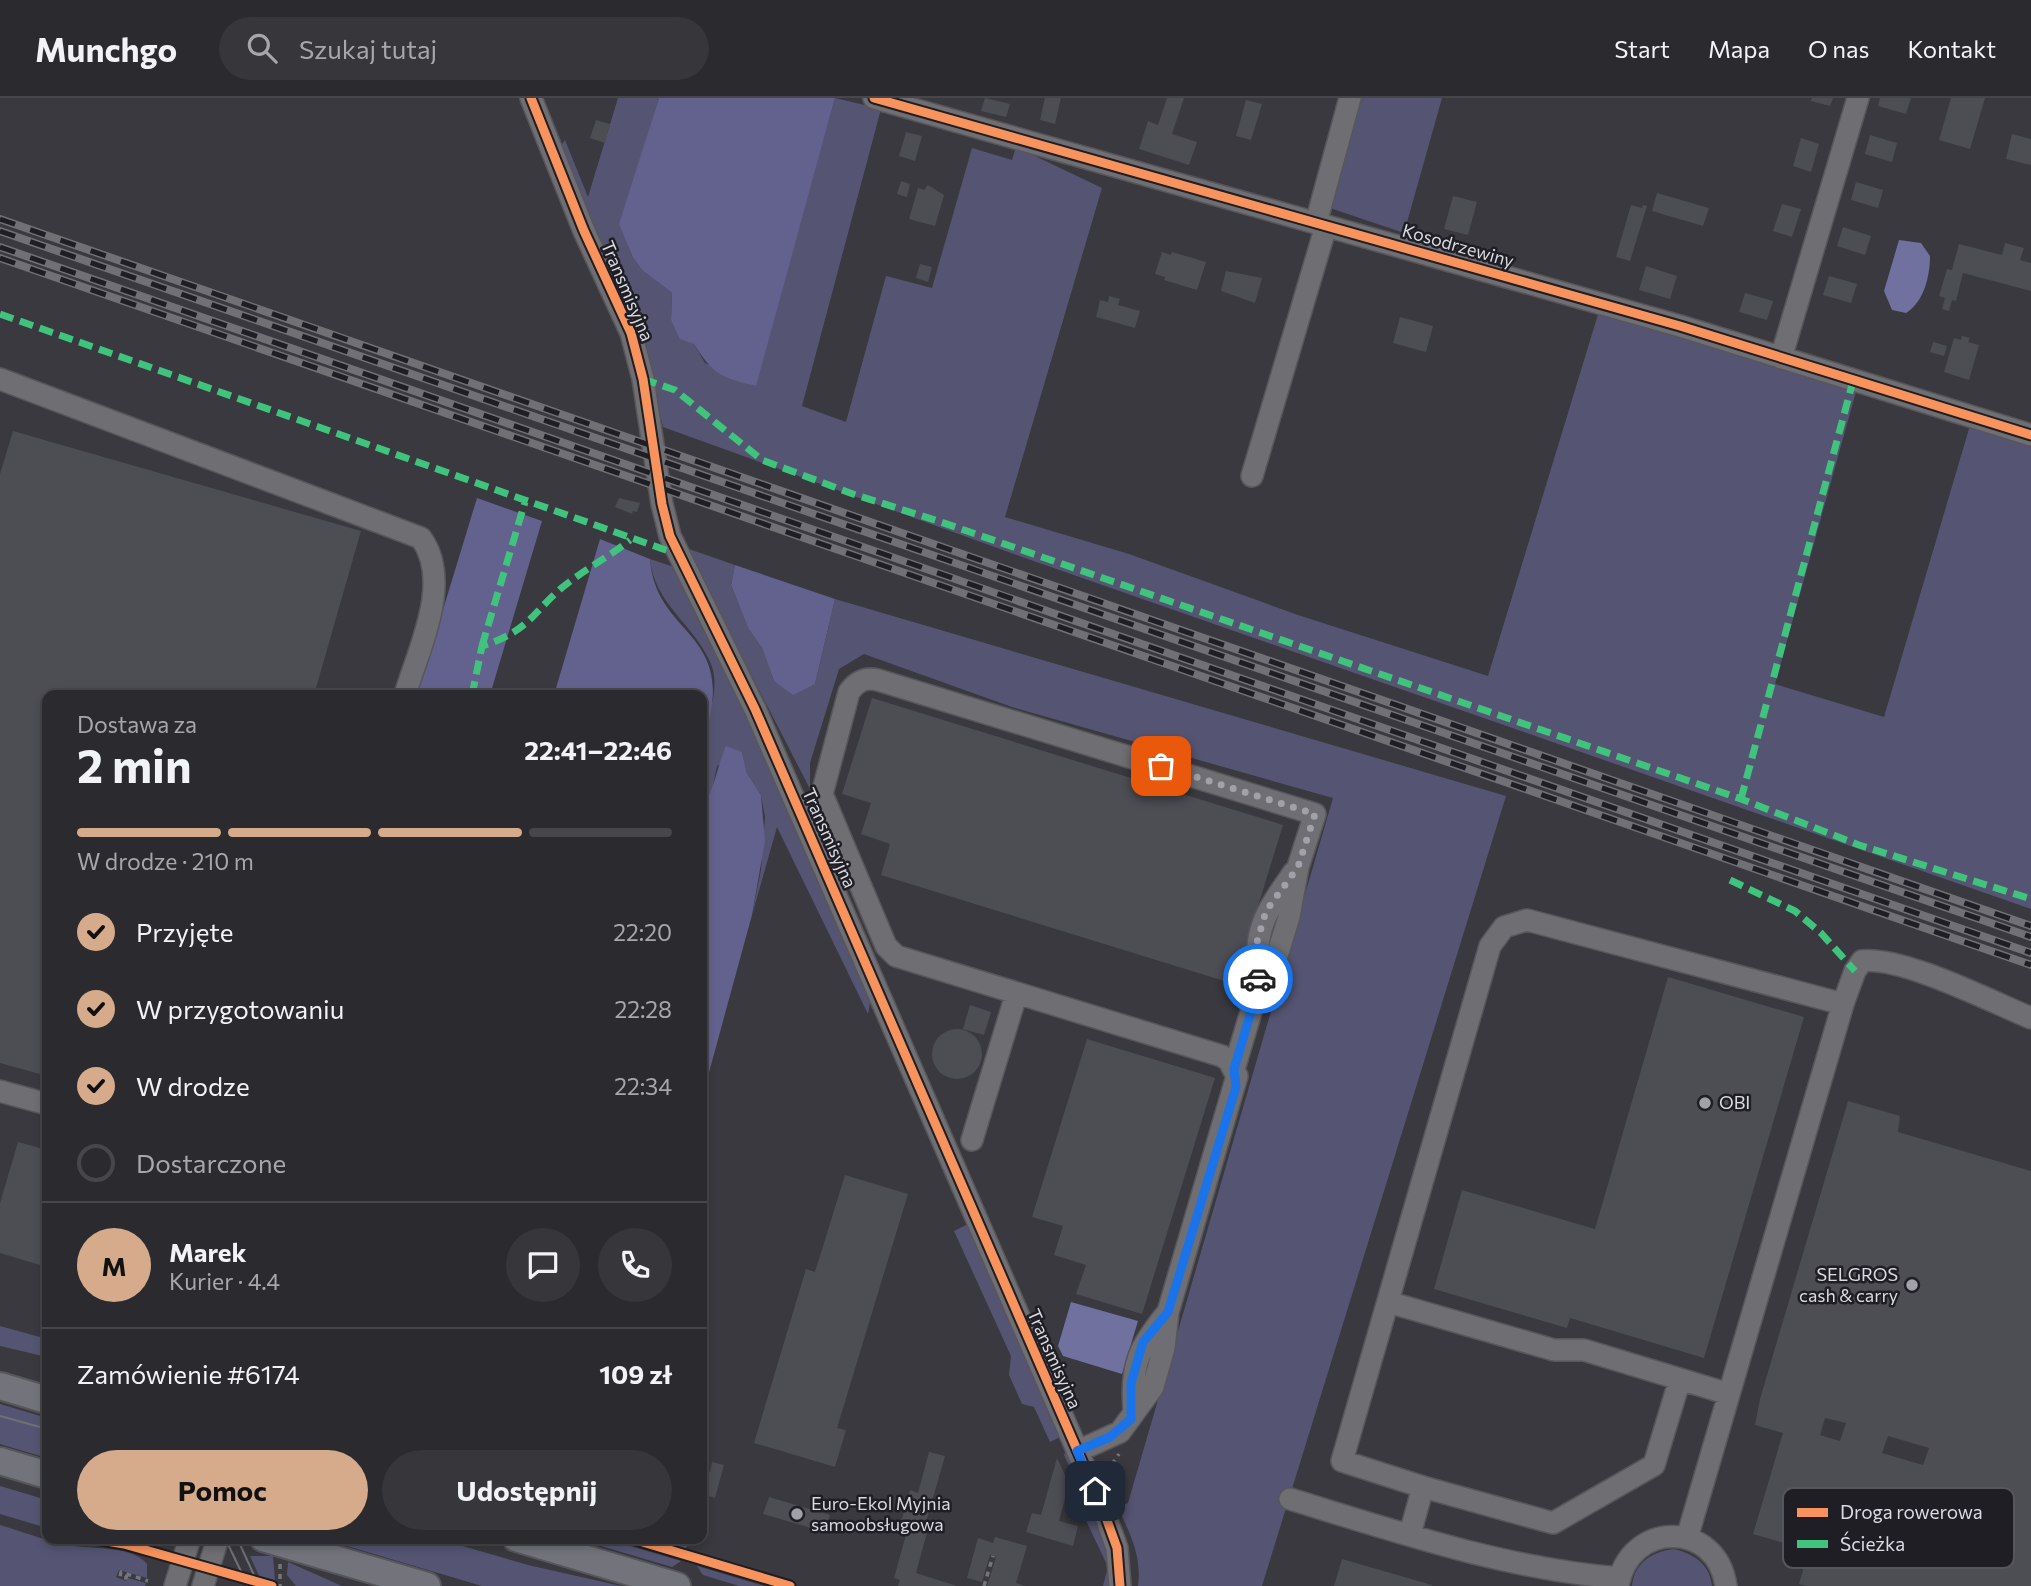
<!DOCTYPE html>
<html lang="pl">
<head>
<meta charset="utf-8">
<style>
	:root { --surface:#2b2b2f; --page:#37373b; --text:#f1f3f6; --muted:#a6a7aa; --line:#47474b; --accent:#d6ab8b }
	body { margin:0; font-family:Commissioner,sans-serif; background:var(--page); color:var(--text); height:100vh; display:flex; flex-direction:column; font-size:26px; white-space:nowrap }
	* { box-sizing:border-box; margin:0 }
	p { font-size:23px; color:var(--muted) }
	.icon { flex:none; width:38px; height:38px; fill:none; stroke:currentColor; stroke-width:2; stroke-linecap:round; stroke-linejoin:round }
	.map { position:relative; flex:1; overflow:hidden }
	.sheet { position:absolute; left:42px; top:592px; width:665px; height:854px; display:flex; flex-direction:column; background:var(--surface); border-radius:14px; box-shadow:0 4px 10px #0003,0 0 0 2px var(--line) }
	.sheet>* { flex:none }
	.pin { position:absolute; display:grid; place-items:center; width:60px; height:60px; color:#fff; margin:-30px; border-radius:14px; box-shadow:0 4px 10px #0006 }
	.courier { position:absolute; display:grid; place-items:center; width:70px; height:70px; margin:-35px; border:5px solid #1a73e8; border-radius:50%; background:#fff; color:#222; box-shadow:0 2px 9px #0007 }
	.head em { font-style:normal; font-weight:700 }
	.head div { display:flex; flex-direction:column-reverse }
	.head { display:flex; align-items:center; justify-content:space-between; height:119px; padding:0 35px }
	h1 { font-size:46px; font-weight:700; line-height:52px }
	.bar { display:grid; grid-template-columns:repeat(4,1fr); gap:10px 7px; align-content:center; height:84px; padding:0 35px }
	.bar i { height:9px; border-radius:5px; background:var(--line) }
	.bar .current { background:var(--accent) }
	.bar p { grid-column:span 4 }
	.line { display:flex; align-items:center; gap:18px; padding:0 35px; border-top:2px solid var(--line) }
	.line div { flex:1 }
	.round { display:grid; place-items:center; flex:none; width:74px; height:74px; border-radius:37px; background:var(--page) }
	ol { padding:0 35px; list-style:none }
	li { display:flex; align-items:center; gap:21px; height:77px }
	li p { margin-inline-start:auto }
	li .icon { padding:7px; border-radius:50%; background:var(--accent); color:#111; stroke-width:4 }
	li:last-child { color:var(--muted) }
	li i { width:38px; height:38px; border:4px solid var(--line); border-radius:50% }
	.button { display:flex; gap:14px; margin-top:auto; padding:14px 35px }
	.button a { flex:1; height:80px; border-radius:42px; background:var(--accent); color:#111; font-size:28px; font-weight:700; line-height:80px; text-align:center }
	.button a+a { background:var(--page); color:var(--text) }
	header { display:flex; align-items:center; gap:42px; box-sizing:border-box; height:98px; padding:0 35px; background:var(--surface); border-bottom:2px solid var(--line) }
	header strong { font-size:33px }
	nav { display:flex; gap:38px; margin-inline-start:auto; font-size:24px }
	.search { width:490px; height:63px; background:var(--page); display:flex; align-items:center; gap:18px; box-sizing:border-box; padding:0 24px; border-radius:38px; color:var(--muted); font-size:26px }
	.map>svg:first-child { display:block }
	.green { fill:#555573 }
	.forest { fill:#63618d }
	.water { fill:#71719f }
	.building { fill:#4d4d54; fill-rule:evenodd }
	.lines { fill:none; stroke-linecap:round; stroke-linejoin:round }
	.minor-casing { stroke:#56565b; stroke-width:24 }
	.major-casing { stroke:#56565b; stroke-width:30 }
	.path { stroke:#76767a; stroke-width:3.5; stroke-dasharray:5 5; stroke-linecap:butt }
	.minor { stroke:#6f6f73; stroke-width:21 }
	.major { stroke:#73737b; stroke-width:26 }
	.tram { stroke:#707075; stroke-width:2 }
	.rail-casing { stroke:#707075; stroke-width:8 }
	.rail { stroke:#1e1e24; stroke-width:5; stroke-dasharray:16; stroke-linecap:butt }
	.quiet { stroke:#40c37c; stroke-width:7; stroke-dasharray:14 7; stroke-linecap:butt }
	.cycleway-casing { stroke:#1e1e24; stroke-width:13 }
	.cycleway { stroke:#f8935d; stroke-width:9 }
	.done { stroke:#a1a2a9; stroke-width:7; stroke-dasharray:0 12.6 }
	.route { stroke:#1a73e8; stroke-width:9 }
	.poi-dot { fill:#a1a2a9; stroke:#1e1e24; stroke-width:2.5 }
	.labels { text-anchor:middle; stroke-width:5; stroke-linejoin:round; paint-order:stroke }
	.street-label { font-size:18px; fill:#d9dae2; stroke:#1e1e24 }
	.poi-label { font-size:18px; fill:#d9dae2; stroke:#1e1e24; text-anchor:start }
	.key { fill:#1e1e24; stroke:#56565d; stroke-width:2 }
	.key-label { font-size:19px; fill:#d9dae2 }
</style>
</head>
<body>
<header>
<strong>Munchgo</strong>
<div class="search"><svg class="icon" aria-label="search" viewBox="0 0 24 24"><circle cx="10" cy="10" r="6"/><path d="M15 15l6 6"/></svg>Szukaj tutaj</div>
<nav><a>Start</a><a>Mapa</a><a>O nas</a><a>Kontakt</a></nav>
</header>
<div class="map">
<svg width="2031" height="1488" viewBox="0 0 2031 1488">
	<rect width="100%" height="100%" fill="#39393f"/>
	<path class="green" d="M618,0H659L620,127L633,160L643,173L672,195L671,222L694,246L705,265L755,288L835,0L881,11L802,308L846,324L886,178L932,190L972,50L1012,62L1016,49L1102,90L1005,419L1129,456L1298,517L1488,578L1599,213L1857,290L1775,586L1884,619L1971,324L2031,342V811L1025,460L663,329L647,256L561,48L565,42L588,99Z
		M1359,0H1442L1404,135L1330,110Z
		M686,450L735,467L731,487L748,530L762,550L774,583L815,586L835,501L1506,698L1262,1488H1138C1142,1459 1130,1435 1118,1410L1128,1405L1333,700L1012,609L864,556L839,571L810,665V691Z
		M650,461L674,469L785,699L871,900L868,916L777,729L752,817L761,772L765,719L761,697L747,675L742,654L717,668L711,697L702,709C702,689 698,664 702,644C707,620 721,591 711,566C695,527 654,506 650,461Z
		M970,1125L1062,1338L1050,1344L1034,1309L1022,1306L1009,1277L1011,1258L954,1133Z
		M0,1228L47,1241V1259L0,1248Z
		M0,1306L47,1320V1360L0,1346Z
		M1067,1351L1107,1447L1110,1488H1103L1108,1469L1082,1414L1090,1410L1064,1357Z
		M0,1388L47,1402V1430L0,1416Z
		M0,1427C24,1434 49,1444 74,1448C95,1451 133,1448 147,1466V1480L119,1472L116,1479L126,1483L128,1480L146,1485L145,1488H0Z
		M320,1440H435L528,1467L621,1488H482Z
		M574,1440H603L681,1463L672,1469Z
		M638,1440H689L685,1454Z
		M1673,1451C1693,1455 1710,1466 1712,1488H1632C1634,1465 1652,1454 1673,1451Z
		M250,1458H273L275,1483L260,1480Z
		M288,1464L342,1488H296L287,1477Z
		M697,1468L764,1488H739L703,1477Z"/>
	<path class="forest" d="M659,0H835L756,288C722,280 712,276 694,246L680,241L671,222L672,195L643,173L633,160L619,126Z
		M477,400L542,423L490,597H417Z
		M600,441L650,461C656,542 743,532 702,645V597H554Z
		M735,467L835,501L815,586L793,597L774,583L762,550L748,530L731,487Z
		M726,648L742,654L747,675L761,697L765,743L752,817L702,1000V709C715,691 717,668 726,648Z"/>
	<path class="water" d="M1899,142L1921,145L1930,158C1930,178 1924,204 1906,215L1892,212L1884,193Z
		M1071,1204L1138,1223L1122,1276L1063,1258L1058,1248Z"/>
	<path class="building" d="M985,0L1010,6L1006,19L981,13Z
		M1045,0H1061L1055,26L1040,22Z
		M1167,0H1184L1172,36L1197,44L1189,67L1139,51L1148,23L1158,27Z
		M1812,0H1833L1830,8L1811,3Z
		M1880,0H1911L1906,16L1878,8Z
		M1951,0H1985L1970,51L1939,42Z
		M1246,2L1262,6L1251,42L1236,38Z
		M596,22L610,26L605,45L590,40Z
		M906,34L922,38L915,63L899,58Z
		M2012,36L2031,41V67L2006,61Z
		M1870,37L1897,45L1892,64L1865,56Z
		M1801,40L1819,46L1811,74L1793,68Z
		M901,83L910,86L907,99L897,96Z
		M1856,84L1883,92L1878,110L1851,102Z
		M928,87L944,97L935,128L909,121L918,90L924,92Z
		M1657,95L1709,110L1703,128L1652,113Z
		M1453,98L1477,104L1468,137L1444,131Z
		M1782,106L1801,111L1792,139L1773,133Z
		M1631,107L1642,110L1643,107L1647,108L1630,163L1616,159Z
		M1843,129L1871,138L1865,157L1837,148Z
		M2005,145L2024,150L2020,162L2031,165V193L1963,175L1956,203L1952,202L1949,213L1942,211L1945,200L1939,198L1947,171L1952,172L1959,146L2002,157Z
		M1162,154L1171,157L1172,154L1206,164L1197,192L1164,182L1165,179L1155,176Z
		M920,166L932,169L928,184L916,180Z
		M1646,168L1677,178L1670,201L1639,192Z
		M1226,173L1262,180L1255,205L1221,193Z
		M1829,178L1857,186L1851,205L1823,197Z
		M1745,195L1773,203L1767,222L1739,214Z
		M1109,198L1120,201L1118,207L1140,213L1135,230L1096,219L1100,202L1108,204Z
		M1400,219L1433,228L1426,254L1393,245Z
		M1962,238L1970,240L1968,244L1979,247L1969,282L1944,274L1954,240L1961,242Z
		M1933,244L1947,248L1944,258L1930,254Z
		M13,333L361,433L314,597H47V978L0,965V376Z
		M619,400L640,405L637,414L633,413L632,416L615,409Z
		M872,600L1283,727L1234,886L881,777L890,746L861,736L871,705L842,696Z
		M1668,879L1804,919L1704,1260L1570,1220L1567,1230L1434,1191L1462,1092L1595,1131Z
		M970,907L991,914L984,937L963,931Z
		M932 956a25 25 0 1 1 50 0a25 25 0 1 1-50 0Z
		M1087,941L1215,980L1142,1216L1076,1196L1086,1167L1054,1157L1063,1128L1032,1119Z
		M1848,1003L1900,1018L1898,1034L2031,1073V1488H1806L1799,1486L1809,1452L1753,1436L1783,1335L1755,1327L1760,1301ZM1825,1320L1846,1325L1840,1343L1820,1337ZM1888,1338L1929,1350L1923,1367L1882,1355Z
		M18,1044L47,1052V1169L0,1155V1105Z
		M845,1077L908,1096L837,1330L846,1332L835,1369L754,1345L806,1171L815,1174Z
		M929,1354L945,1358L924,1431H928L916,1475L957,1488H898L900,1482L894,1480L909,1426L901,1424L910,1392L918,1395Z
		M1057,1360L1069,1386L1059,1423L1078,1428L1073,1448L1026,1434L1032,1415L1041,1417Z
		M712,1364L724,1367L715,1400L702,1396V1371L710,1374Z
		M769,1399L830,1417L825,1434L763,1416Z
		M995,1439L1027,1448L1016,1485L1025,1488H987L996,1459L990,1457L982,1484L967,1480L978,1440L993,1445Z
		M1342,1461L1432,1487V1488H1334Z"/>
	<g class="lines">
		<defs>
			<path id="minor" d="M531,0L584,133L631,235L643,281L662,406L670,438L755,611L1104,1414L1117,1450L1120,1488
				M874,0L1680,228L2031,337
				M1316,125L1350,0
				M1781,260L1858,0
				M0,281L421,440C453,484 418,552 405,597
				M1252,378L1326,128
				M1259,887C1253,832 1263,818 1294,774
				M0,993L47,1006
				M972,1042L1016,897
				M1388,1204L1554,1252H1584L1729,1296
				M1134,1312C1130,1266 1140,1248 1168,1214
				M1078,1353L1120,1334L1153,1289L1164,1250L1168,1214L1237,978L1229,963L1222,958L896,858L886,848L822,696L849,594C857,583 865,579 878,582L1315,716L1298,769L1289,819L1276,861L1259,887L1234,971
				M1423,1389L1553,1425L1654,1367L1680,1281
				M1290,1401C1398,1434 1506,1471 1619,1480
				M1410,1436L1423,1389L1342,1363L1490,848L1504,829L1527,822L1843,906L1855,873L1862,863C1902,858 1990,903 2031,920
				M1687,1440L1843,906
				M175,1488L190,1440
				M203,1488L218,1440
				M1618,1488C1629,1422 1717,1422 1726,1488"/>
			<path id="major" d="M0,1288L47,1302
				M0,1363L47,1377
				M263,1440L427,1488
				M516,1440L677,1488"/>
		</defs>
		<use href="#minor" class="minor-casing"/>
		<use href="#major" class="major-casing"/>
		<path class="path" d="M1112,1366L1119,1356
			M280,1466V1488
			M127,1477L126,1480L120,1479L121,1474L148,1483
			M984,1488L993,1458"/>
		<use href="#minor" class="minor"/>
		<use href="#major" class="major"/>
		<path class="tram" d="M0,1318L47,1331
			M225,1440L248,1488
			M237,1440L259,1488"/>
		<defs>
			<path id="rail" d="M0,121L2031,828
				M0,133L2031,839
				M0,149L2031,855
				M0,160L2031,867"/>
		</defs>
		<use href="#rail" class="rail-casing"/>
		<use href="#rail" class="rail"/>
		<path class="quiet" d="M0,216L677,456
			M643,281L675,292L762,362L853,396L941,424L1741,701L1859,747L2031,801
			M482,548L525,404
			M472,597L482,548C534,532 534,509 572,482C591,468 611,457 630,442
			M1741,701L1853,283
			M1730,782L1795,813L1821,835L1855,873"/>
		<defs>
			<path id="cycleway" d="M531,0L584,133L631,235L643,281L662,406L670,438L755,611L1104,1414L1117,1450L1120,1488
				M874,0L1680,228L2031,337
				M89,1440L124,1446L272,1488
				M629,1440L790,1488"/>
		</defs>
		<use href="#cycleway" class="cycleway-casing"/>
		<use href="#cycleway" class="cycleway"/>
	</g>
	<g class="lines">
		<path class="done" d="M1161,668L1315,716L1298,769L1266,813L1255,851L1258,881"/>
		<path class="route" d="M1095,1393L1077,1353L1110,1339L1131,1321V1285L1143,1244L1168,1214L1236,989L1234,971L1259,887L1258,881"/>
	</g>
	<g class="poi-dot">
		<circle cx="1705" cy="1005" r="7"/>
		<circle cx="1912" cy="1187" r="7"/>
		<circle cx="797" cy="1416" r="7"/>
	</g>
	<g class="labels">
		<g class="street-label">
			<text transform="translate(1458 148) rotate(16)" y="6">Kosodrzewiny</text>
			<text transform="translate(627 193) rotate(67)" y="6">Transmisyjna</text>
			<text transform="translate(829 740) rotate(66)" y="6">Transmisyjna</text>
			<text transform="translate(1054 1261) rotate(66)" y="6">Transmisyjna</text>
		</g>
		<g class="poi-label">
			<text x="1719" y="1011">OBI</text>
			<text x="1898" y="1183" text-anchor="end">SELGROS<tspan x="1898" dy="21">cash &amp; carry</tspan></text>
			<text x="811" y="1412">Euro-Ekol Myjnia<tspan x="811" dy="21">samoobsługowa</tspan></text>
		</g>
	</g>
	<rect x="1783" y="1390" width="231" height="80" rx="10" class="key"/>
	<rect x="1797" y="1410" width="31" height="9" fill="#f8935d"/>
	<rect x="1797" y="1442" width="31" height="8" fill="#40c37c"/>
	<g class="key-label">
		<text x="1840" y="1421">Droga rowerowa</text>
		<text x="1840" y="1453">Ścieżka</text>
	</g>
</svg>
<div class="pin" style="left:1161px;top:668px;background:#ea580c"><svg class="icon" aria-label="bag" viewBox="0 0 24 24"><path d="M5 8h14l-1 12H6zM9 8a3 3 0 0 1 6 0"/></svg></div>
<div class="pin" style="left:1095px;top:1393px;background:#1f2937"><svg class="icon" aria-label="home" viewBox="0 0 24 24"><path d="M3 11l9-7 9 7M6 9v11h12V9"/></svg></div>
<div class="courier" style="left:1258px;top:881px"><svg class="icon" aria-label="car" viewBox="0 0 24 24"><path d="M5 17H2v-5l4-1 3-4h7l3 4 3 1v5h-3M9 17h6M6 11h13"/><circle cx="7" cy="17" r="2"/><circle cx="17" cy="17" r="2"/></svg></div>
<section class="sheet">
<div class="head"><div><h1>2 min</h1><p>Dostawa za</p></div><em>22:41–22:46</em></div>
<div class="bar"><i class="current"></i><i class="current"></i><i class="current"></i><i></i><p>W drodze · 210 m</p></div>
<ol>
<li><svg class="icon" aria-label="check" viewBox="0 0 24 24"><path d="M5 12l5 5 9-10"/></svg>Przyjęte<p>22:20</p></li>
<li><svg class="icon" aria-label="check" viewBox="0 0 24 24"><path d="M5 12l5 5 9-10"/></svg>W przygotowaniu<p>22:28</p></li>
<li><svg class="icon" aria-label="check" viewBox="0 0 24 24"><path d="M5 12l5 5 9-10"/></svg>W drodze<p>22:34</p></li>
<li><i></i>Dostarczone</li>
</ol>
<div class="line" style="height:126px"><b class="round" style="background:var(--accent);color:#111">M</b><div><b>Marek</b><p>Kurier · 4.4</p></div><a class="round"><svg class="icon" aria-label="chat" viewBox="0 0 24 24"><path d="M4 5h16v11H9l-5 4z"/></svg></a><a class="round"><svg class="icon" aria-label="phone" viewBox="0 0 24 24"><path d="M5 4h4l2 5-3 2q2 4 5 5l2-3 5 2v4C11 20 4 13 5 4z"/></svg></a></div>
<div class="line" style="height:91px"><div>Zamówienie #6174</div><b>109 zł</b></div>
<div class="button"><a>Pomoc</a><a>Udostępnij</a></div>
</section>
</div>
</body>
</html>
